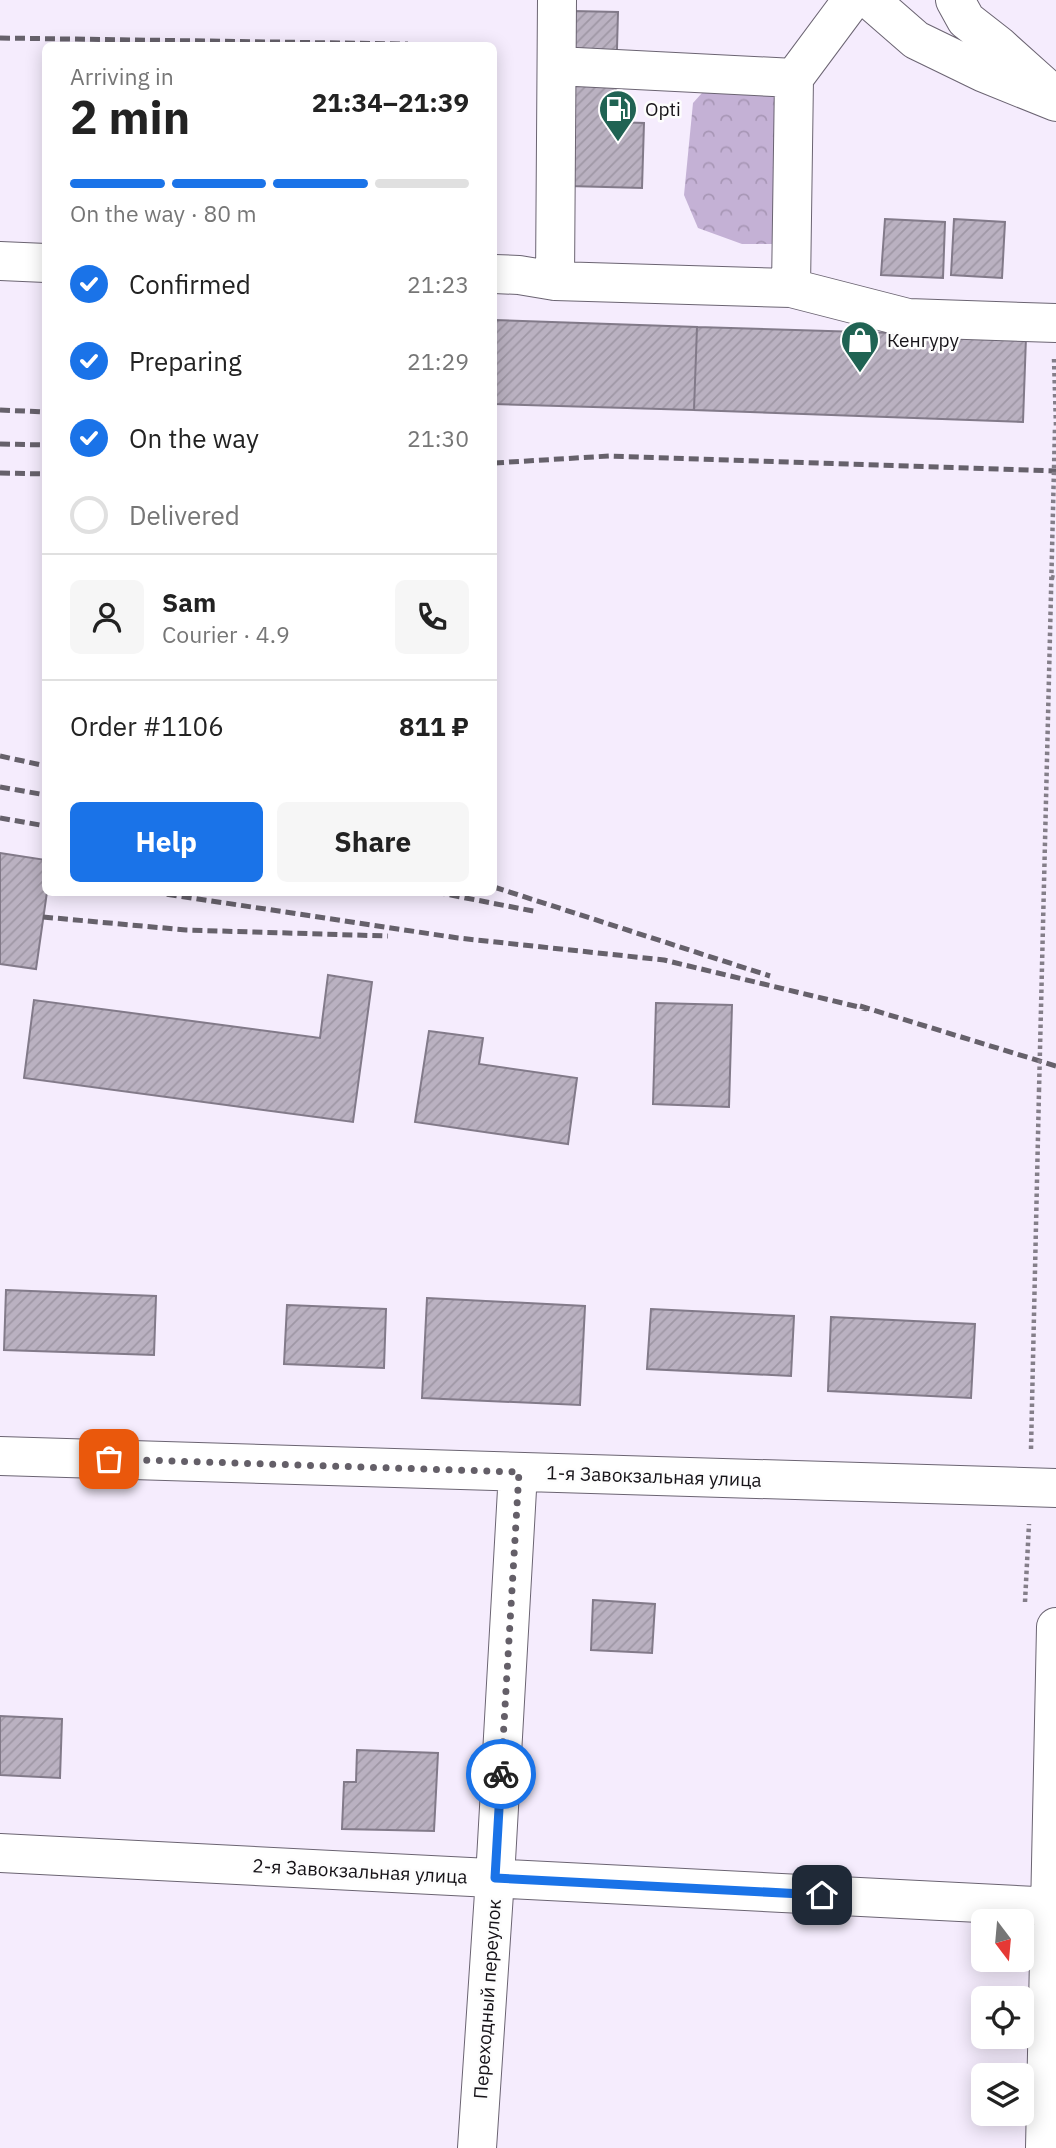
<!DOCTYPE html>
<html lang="en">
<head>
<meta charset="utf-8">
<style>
	:root { --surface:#fff; --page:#f6f6f6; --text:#222; --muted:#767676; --line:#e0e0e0; --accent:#1a73e8 }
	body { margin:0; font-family:"IBM Plex Sans",sans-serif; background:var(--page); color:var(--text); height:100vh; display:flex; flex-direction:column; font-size:26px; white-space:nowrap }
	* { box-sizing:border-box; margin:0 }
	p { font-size:23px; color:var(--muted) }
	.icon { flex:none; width:38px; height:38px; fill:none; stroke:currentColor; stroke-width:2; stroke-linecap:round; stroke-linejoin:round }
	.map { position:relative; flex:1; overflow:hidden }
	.details { position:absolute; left:42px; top:42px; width:455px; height:854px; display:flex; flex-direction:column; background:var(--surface); border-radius:10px; box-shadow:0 4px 18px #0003 }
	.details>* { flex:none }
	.needle { width:46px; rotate:164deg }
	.tools { position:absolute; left:971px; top:1909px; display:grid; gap:14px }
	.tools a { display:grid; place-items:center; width:63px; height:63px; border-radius:10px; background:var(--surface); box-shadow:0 4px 18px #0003; font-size:35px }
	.pin { position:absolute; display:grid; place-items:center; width:60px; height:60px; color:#fff; margin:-30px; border-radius:14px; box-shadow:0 4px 10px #0006 }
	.courier { position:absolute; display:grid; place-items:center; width:70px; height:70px; margin:-35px; border:5px solid #1a73e8; border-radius:50%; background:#fff; color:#222; box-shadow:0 2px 9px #0007 }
	.overview em { font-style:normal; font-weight:800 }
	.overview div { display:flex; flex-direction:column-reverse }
	.overview { display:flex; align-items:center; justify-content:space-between; height:119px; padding:0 28px }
	h1 { font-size:46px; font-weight:800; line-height:52px }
	.bar { display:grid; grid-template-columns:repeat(4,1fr); gap:10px 7px; align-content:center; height:84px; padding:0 28px }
	.bar i { height:9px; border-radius:5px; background:var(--line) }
	.bar .selected { background:var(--accent) }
	.bar p { grid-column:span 4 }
	.line { display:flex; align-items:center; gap:18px; padding:0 28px; border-top:2px solid var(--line) }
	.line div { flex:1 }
	.round { display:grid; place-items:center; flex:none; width:74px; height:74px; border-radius:10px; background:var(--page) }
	ol { padding:0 28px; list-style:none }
	li { display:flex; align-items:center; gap:21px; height:77px }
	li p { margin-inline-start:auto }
	li .icon { padding:7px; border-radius:50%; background:var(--accent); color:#fff; stroke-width:4 }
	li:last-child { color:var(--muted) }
	li i { width:38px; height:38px; border:4px solid var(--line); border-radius:50% }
	.primary-button { display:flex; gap:14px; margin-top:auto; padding:14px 28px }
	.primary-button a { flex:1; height:80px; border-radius:10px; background:var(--accent); color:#fff; font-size:28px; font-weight:800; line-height:80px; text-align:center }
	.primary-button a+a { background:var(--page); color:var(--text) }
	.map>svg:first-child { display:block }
	.forest { fill:url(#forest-crowns) }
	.building { fill:url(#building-hatch); stroke:#827a89; stroke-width:2 }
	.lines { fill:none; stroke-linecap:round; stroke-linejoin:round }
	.minor-casing { stroke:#6b6472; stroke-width:40 }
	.path { stroke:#847e89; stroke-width:4.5; stroke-dasharray:3.5 3.5; stroke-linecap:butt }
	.minor { stroke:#fff; stroke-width:38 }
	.rail { stroke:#66616b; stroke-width:5; stroke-dasharray:10 5; stroke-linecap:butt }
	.path-bridge { stroke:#847e89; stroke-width:4.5; stroke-dasharray:3.5 3.5; stroke-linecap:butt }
	.done { stroke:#645f68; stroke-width:7; stroke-dasharray:0 12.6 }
	.route { stroke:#1a73e8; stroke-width:9 }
	.labels { text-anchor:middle; stroke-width:5; stroke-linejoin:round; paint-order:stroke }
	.poi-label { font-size:19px; fill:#161318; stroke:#fdfdfd; text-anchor:start }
	.street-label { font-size:19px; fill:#161318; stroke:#fdfdfd }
</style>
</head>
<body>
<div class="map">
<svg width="1056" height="2148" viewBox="0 0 1056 2148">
	<defs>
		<pattern id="forest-crowns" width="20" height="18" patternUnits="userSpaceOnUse" patternTransform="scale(1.75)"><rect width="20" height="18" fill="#c4b1d5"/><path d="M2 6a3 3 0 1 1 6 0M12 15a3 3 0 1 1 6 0" fill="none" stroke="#a897b6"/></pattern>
		<pattern id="building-hatch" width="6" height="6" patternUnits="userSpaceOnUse" patternTransform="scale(1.75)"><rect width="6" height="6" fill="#bab1c1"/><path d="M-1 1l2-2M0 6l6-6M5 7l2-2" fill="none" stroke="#9f97a5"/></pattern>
	</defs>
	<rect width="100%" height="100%" fill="#f5ecfd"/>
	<path class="forest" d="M727,65L783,96L787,244H742L698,228L684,195L693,103Z"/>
	<path class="building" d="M573,11L618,12L615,122L644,123L642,188L569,186Z
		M885,219L945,222L943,278L881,275Z
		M954,219L1005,222L1002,278L951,275Z
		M494,320L697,327L694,410L494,404Z
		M697,327L1026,337L1023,422L694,410Z
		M0,853L46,860L47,892L36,969L0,964Z
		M328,975L372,982L353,1122L24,1078L34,1000L320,1038Z
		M656,1003L732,1005L729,1107L653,1104Z
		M429,1031L483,1038L479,1064L577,1078L568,1144L415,1122Z
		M6,1290L156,1296L154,1355L4,1350Z
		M427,1298L585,1306L580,1405L422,1398Z
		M287,1305L386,1309L384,1368L284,1364Z
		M651,1309L794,1316L791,1376L647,1369Z
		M831,1317L975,1324L971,1398L828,1391Z
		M593,1600L655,1604L652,1653L591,1650Z
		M0,1716L62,1719L60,1778L0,1775Z
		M357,1750L438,1753L434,1831L342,1829L344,1782H356Z"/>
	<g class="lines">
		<defs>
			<path id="minor" d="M870,0L916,40L984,73L1056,102
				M955,0L966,20L998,45L1047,89
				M557,66L794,78
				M0,261L46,263
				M494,274L519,275L555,281L791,288L908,318L1056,323
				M555,281L557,0
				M791,288L794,78L852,0
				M0,1456L1056,1488
				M0,1853L1056,1907
				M477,2148L495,1878L518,1472
				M1045,2148L1056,1627"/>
		</defs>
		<use href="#minor" class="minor-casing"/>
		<path class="path" d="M1054,359L1056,427
			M1051,577L1056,578
			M1031,1449L1039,1091
			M1025,1602L1029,1524"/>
		<use href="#minor" class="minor"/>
		<path class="rail" d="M0,38L408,44
			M0,410L46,412
			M0,444L46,445
			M494,463L609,456L1056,471
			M0,473L46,474
			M0,756L46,766
			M0,787L46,795
			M0,818L46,826
			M494,887L770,976
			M152,892L458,938L664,960L867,1009
			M435,892L538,912
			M43,917L186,930L388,936
			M860,1006L1056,1066"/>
		<path class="path-bridge" d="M1039,1091L1055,427"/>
	</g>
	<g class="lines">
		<path class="done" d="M109,1459L519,1472L501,1774"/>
		<path class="route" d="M501,1774L495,1878L822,1895"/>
	</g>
	<defs>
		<symbol id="fuel-pin" viewBox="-11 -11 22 30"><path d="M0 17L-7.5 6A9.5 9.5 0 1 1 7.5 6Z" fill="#206353" stroke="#fdfdfd"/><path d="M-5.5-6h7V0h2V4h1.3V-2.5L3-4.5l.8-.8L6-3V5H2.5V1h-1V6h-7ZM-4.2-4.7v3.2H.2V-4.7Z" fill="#fff"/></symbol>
		<symbol id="shop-pin" viewBox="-11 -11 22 30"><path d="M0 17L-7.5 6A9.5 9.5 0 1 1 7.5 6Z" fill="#206353" stroke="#fdfdfd"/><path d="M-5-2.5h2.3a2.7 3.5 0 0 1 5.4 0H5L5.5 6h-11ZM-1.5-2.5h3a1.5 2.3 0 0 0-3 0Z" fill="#fff"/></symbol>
	</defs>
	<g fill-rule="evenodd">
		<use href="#fuel-pin" x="596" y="87" width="44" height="60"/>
		<use href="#shop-pin" x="838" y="318" width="44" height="60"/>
	</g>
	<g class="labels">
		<g class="poi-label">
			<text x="645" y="116">Opti</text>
			<text x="887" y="347">Кенгуру</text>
		</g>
		<g class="street-label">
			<text transform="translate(654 1476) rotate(2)" y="7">1-я Завокзальная улица</text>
			<text transform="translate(360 1871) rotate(3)" y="7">2-я Завокзальная улица</text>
			<text transform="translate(487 1999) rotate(-86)" y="7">Переходный переулок</text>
		</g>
	</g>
</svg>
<div class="tools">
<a><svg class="needle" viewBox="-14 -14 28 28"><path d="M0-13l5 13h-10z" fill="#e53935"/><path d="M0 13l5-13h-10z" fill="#767676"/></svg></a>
<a><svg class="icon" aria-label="locate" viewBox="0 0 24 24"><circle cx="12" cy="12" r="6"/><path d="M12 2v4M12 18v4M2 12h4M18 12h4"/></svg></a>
<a><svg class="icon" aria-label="layers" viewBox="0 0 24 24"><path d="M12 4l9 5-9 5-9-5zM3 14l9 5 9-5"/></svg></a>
</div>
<div class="pin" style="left:109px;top:1459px;background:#ea580c"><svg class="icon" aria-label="bag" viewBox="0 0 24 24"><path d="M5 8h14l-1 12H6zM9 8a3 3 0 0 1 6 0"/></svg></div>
<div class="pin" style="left:822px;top:1895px;background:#1f2937"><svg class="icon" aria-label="home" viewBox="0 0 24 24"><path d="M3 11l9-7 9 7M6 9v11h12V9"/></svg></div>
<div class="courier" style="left:501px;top:1774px"><svg class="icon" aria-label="bike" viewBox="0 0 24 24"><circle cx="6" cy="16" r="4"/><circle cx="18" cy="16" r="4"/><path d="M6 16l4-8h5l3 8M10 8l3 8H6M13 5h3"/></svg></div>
<section class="details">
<div class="overview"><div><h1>2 min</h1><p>Arriving in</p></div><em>21:34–21:39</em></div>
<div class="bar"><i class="selected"></i><i class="selected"></i><i class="selected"></i><i></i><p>On the way · 80 m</p></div>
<ol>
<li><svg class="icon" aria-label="check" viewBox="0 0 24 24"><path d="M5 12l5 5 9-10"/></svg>Confirmed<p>21:23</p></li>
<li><svg class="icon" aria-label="check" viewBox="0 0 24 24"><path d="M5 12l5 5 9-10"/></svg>Preparing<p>21:29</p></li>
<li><svg class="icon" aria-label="check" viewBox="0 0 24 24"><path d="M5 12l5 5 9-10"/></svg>On the way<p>21:30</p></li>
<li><i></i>Delivered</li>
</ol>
<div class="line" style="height:126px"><a class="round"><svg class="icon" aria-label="person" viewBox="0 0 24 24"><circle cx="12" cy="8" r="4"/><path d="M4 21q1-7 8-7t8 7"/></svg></a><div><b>Sam</b><p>Courier · 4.9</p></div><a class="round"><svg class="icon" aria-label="phone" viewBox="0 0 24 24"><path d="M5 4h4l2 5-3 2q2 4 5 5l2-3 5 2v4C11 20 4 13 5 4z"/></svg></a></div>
<div class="line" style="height:91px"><div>Order #1106</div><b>811 ₽</b></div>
<div class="primary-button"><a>Help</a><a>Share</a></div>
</section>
</div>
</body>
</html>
